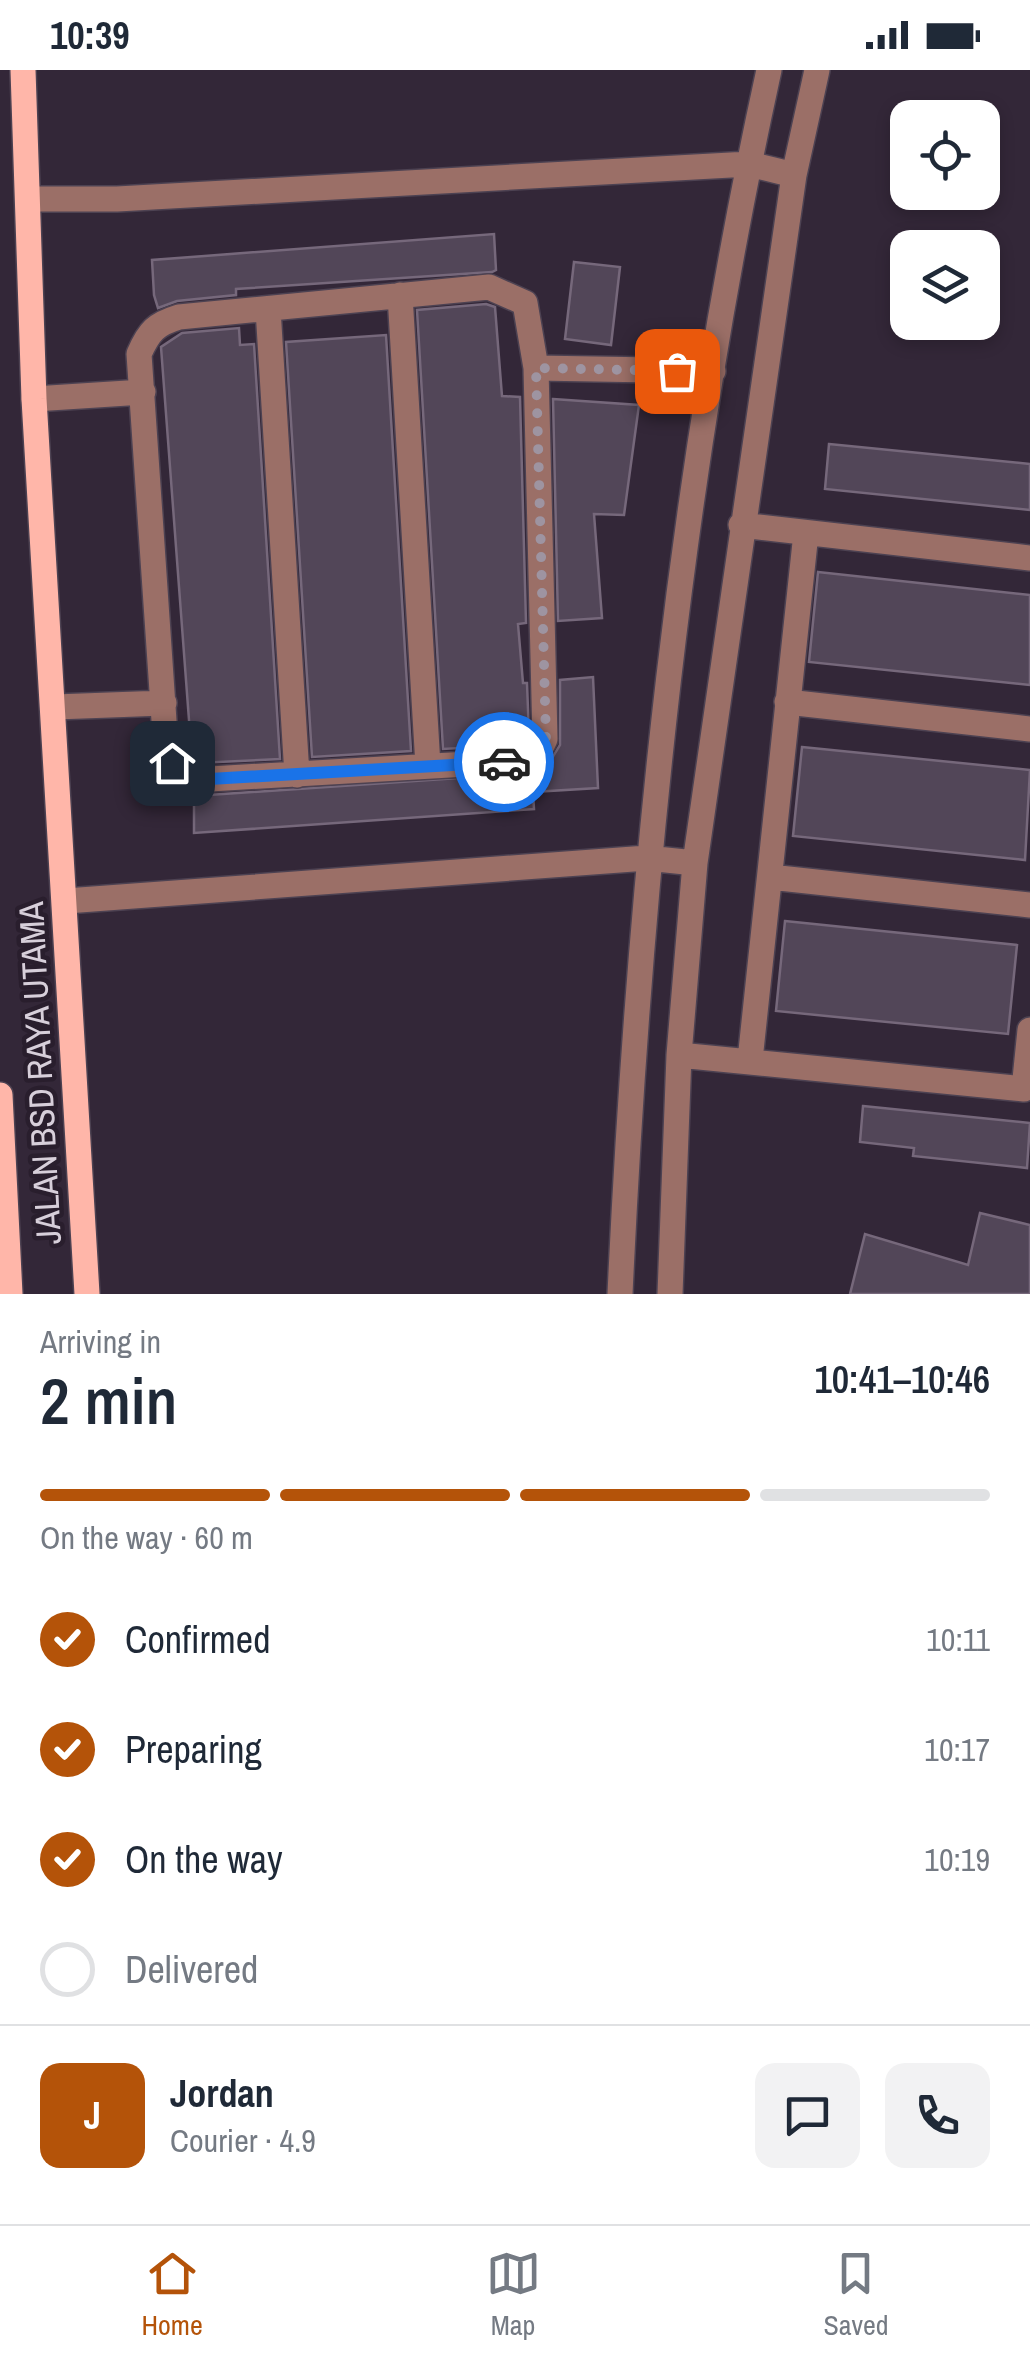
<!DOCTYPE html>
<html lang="en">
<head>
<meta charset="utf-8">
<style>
	:root { --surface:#fff; --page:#f2f2f3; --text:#1f2937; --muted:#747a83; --line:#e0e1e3; --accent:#b45309 }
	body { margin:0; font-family:"Archivo Narrow",sans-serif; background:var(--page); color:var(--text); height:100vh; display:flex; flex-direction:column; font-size:38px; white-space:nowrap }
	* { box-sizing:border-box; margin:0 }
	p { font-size:32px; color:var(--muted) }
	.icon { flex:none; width:55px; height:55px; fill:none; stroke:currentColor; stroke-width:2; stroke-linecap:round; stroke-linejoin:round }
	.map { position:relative; height:1224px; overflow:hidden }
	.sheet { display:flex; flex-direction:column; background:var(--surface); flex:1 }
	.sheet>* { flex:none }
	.buttons { position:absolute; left:890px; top:30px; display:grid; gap:20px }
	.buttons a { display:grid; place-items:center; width:110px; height:110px; border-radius:20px; background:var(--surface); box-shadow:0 5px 15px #0003; font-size:50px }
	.pin { position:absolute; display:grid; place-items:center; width:85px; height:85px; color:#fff; margin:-42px; border-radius:20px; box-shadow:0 5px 15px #0006 }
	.courier { position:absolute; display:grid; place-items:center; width:100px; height:100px; margin:-50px; border:8px solid #1a73e8; border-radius:50%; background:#fff; color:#222; box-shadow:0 2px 12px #0007 }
	.headline em { font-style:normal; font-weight:600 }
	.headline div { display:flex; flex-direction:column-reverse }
	.headline { display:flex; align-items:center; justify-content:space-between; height:170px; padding:0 40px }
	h1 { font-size:65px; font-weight:600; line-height:75px }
	.bar { display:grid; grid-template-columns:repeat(4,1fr); gap:15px 10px; align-content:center; height:120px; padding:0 40px }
	.bar i { height:12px; border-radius:8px; background:var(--line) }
	.bar .current { background:var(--accent) }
	.bar p { grid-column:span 4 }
	.line { display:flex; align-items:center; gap:25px; padding:0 40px; border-top:2px solid var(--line) }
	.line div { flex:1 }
	.round { display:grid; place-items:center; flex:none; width:105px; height:105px; border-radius:20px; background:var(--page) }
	ol { padding:0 40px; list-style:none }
	li { display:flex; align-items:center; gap:30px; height:110px }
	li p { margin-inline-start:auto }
	li .icon { padding:10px; border-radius:50%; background:var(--accent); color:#fff; stroke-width:4 }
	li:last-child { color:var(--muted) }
	li i { width:55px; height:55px; border:5px solid var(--line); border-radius:50% }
	.status { display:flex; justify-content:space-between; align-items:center; height:70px; padding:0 50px; background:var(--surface); direction:ltr }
	.status svg { height:28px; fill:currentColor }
	.menu { display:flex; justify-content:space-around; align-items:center; height:140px; border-top:2px solid var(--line); background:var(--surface); font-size:28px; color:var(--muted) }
	.menu a { display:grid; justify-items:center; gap:5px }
	.menu .current { color:var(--accent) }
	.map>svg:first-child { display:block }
	.building { fill:#524658; stroke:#76687b; stroke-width:2.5 }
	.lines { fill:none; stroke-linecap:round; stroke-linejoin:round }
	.minor-casing { stroke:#4d4252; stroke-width:28 }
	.major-casing { stroke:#4d4252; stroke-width:28 }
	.minor { stroke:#9b6f67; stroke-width:25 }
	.major { stroke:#ffb6a9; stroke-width:25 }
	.done { stroke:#9e94a1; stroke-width:10; stroke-dasharray:0 18 }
	.route { stroke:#1a73e8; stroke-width:12 }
	.labels { text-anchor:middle; stroke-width:9; stroke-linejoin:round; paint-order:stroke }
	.street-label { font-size:35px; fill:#d7cfda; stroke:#291e2d }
</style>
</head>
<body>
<div class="status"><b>10:39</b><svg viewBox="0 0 49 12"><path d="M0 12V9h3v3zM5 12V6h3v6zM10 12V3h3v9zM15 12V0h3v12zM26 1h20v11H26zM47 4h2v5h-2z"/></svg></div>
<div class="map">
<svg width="1030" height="1224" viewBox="0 0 1030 1224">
	<rect width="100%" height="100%" fill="#332738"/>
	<path class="building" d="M494,164L496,200L492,202L236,219V225L177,231L158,238L154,225L152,190Z
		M574,192L620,197L611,275L565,269Z
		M486,234L495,237L502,326L520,327L526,553L518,554L523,613H527L529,666L515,675L443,679L417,240Z
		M239,258L240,275L254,274L280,689L197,693L192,690L161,277L182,263Z
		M386,265L411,681L312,687L286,272Z
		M553,329L639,335L624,445L594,444L602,548L558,551Z
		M829,374L1030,394V440L825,419Z
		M818,502L1030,525V615L809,592Z
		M593,607L598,718L533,722L534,739L194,763V726L533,703L549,693L560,675V610Z
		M802,677L1030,700L1025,790L793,766Z
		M785,851L1017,875L1008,964L776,941Z
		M863,1036L1030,1053L1027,1098L913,1086L914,1078L860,1072Z
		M980,1143L1030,1155V1224H850L865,1164L968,1195Z"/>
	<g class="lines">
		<defs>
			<path id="minor" d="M28,129H117L749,94L794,105
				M489,217L525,233L536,298L545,669C539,684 533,687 518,691L193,710L178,701L166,680L139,284C149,261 156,254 179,247Z
				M400,225L428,696
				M268,239L297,705
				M536,298L713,301
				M34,329L143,322
				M741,455L1030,488
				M787,632L1030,659
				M55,637L164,633
				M770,807L1030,835
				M66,831L647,788L695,793
				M679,985L1024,1019L1030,960
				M750,990L806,463
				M620,1224C639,815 681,400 769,0
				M670,1224L679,985L695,793L794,105L817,0"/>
			<path id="major" d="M23,0L34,329L87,1224
				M0,1025L10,1224"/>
		</defs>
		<use href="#minor" class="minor-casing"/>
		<use href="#major" class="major-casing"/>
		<use href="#minor" class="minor"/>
		<use href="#major" class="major"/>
	</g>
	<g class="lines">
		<path class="done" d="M504,692L534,687L546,669L536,298L677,301"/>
		<path class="route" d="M172,693L193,710L504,692"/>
	</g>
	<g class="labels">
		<g class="street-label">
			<text transform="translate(40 1003) rotate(-93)" y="12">JALAN BSD RAYA UTAMA</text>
		</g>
	</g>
</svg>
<div class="buttons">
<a><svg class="icon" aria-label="locate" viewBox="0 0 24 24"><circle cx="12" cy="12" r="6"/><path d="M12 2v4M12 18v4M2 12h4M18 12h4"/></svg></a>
<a><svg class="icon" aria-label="layers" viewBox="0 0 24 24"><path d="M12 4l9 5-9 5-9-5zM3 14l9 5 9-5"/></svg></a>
</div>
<div class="pin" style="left:677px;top:301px;background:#ea580c"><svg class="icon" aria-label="bag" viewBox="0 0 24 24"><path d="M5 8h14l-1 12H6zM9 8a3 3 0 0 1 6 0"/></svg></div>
<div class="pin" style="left:172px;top:693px;background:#1f2937"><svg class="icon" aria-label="home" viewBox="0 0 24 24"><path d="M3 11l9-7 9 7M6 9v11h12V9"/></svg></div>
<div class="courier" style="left:504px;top:692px"><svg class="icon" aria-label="car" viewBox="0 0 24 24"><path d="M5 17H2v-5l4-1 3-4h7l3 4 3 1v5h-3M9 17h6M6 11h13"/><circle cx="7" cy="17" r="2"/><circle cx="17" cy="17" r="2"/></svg></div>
</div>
<section class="sheet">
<div class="headline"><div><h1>2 min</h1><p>Arriving in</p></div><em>10:41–10:46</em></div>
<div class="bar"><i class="current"></i><i class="current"></i><i class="current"></i><i></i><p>On the way · 60 m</p></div>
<ol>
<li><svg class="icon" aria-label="check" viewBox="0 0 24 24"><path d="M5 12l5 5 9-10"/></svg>Confirmed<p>10:11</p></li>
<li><svg class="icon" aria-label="check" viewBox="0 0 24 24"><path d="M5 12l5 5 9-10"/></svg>Preparing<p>10:17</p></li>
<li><svg class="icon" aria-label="check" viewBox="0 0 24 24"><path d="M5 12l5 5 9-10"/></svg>On the way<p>10:19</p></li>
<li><i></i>Delivered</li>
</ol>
<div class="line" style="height:180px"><b class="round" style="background:var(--accent);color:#fff">J</b><div><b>Jordan</b><p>Courier · 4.9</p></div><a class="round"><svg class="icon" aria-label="chat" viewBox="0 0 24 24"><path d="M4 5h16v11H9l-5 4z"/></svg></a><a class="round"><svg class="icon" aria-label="phone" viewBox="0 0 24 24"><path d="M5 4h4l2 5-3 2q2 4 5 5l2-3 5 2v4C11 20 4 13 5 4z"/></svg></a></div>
</section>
<nav class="menu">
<a class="current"><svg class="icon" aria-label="home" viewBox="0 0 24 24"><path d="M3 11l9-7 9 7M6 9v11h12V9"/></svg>Home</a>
<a><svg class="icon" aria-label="map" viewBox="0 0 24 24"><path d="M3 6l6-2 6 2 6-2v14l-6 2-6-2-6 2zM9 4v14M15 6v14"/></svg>Map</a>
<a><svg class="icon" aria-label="saved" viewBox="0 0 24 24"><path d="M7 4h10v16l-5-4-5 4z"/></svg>Saved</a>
</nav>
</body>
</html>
